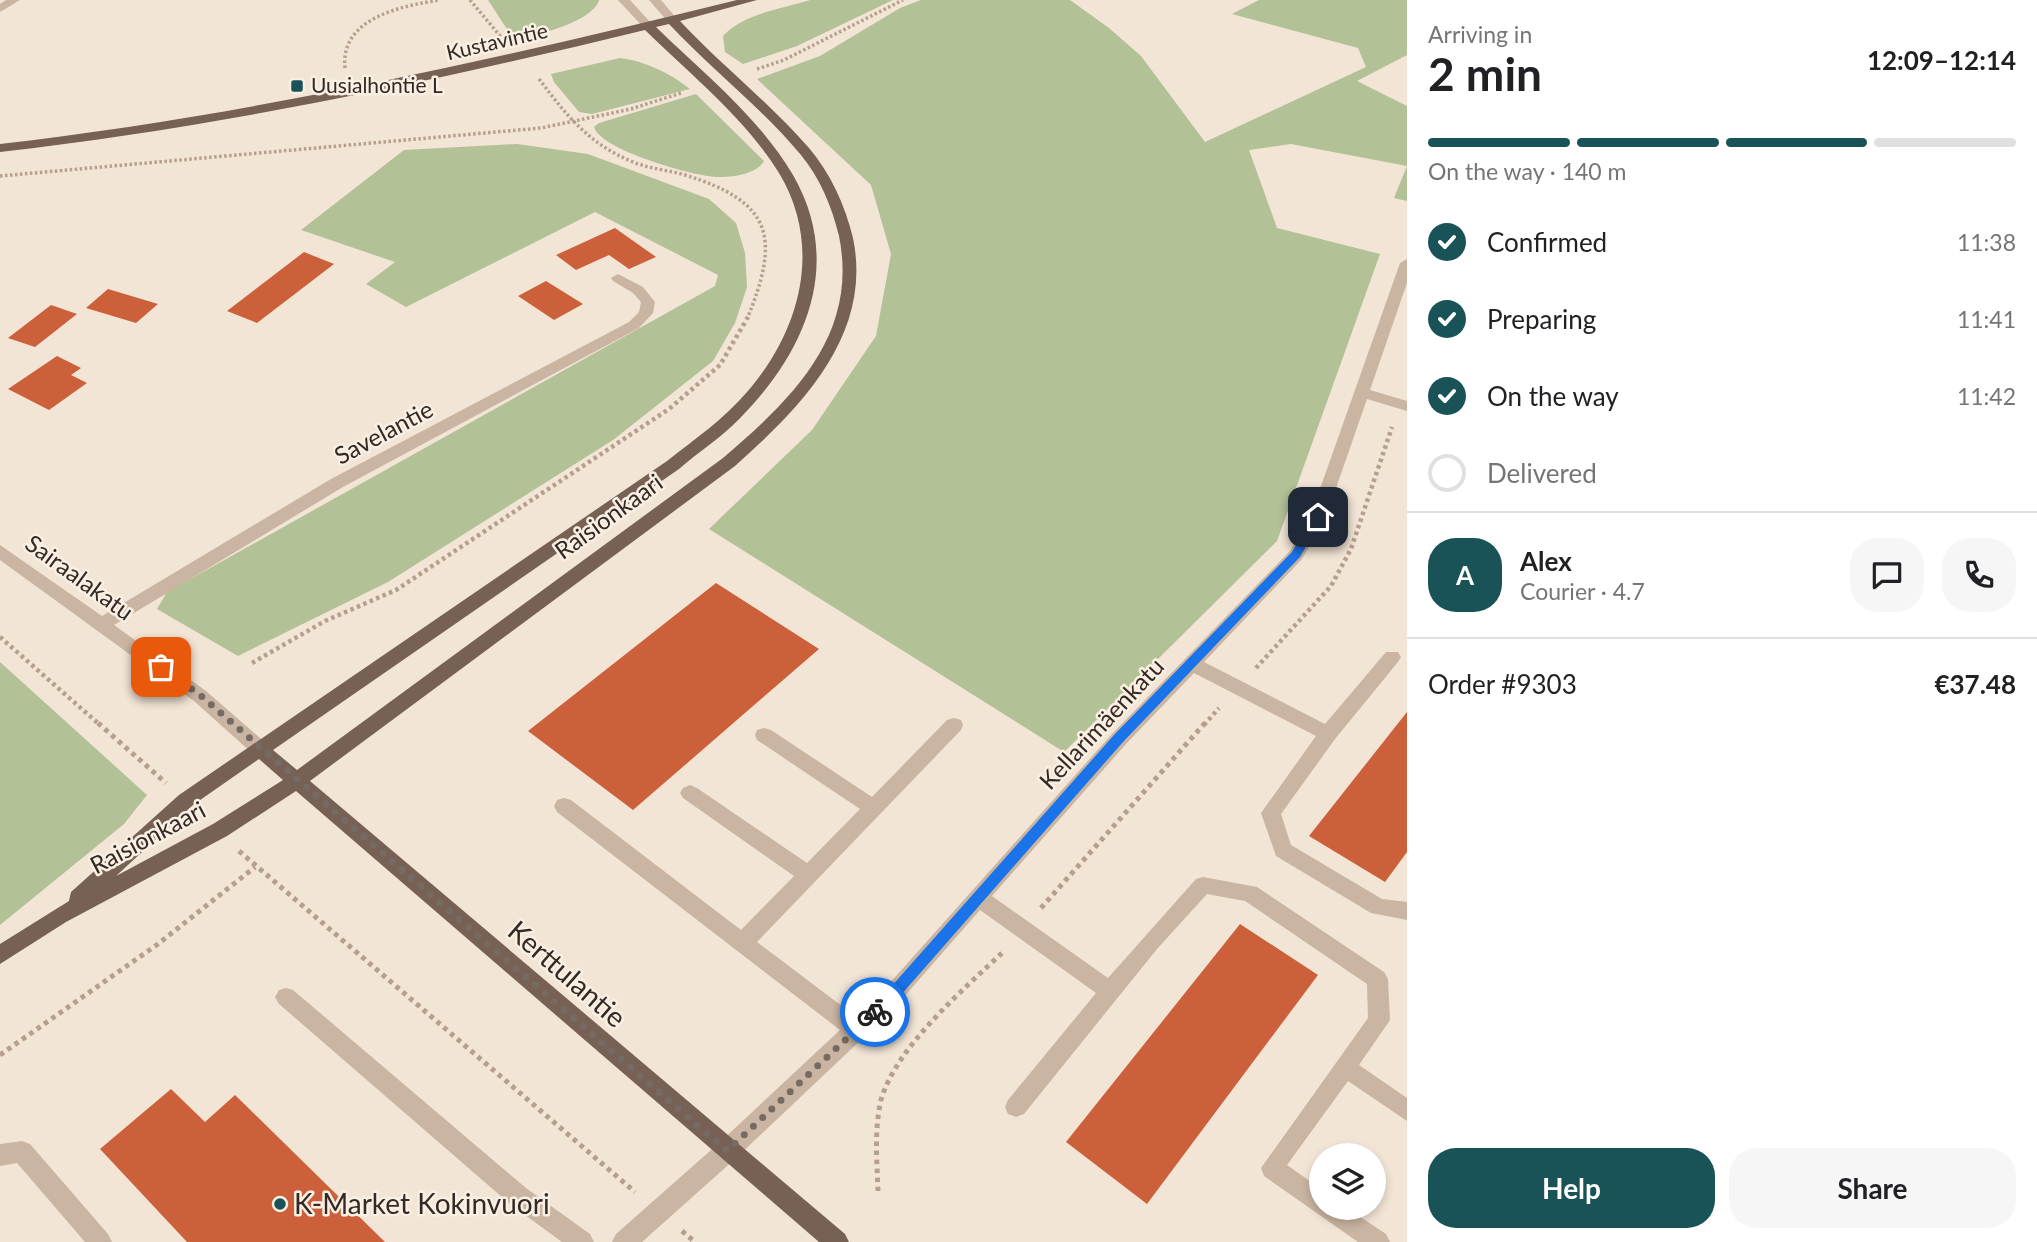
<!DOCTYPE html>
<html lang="en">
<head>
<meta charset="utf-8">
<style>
	:root { --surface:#fff; --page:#f6f6f6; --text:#202124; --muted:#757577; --line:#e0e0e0; --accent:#195257 }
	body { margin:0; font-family:Lato,sans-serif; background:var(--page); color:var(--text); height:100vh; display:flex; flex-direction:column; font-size:26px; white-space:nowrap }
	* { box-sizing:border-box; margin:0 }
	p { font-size:23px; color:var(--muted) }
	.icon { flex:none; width:38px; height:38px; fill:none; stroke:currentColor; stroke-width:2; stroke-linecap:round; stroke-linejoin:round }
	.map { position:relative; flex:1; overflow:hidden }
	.panel { display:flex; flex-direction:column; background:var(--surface); width:630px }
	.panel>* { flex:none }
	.buttons { position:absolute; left:1309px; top:1143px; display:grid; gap:14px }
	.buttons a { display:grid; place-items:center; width:77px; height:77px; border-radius:50%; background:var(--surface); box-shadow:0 4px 10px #0003; font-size:35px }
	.pin { position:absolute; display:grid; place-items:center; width:60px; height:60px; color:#fff; margin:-30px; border-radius:14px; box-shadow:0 4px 10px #0006 }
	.courier { position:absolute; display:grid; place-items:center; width:70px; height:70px; margin:-35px; border:5px solid #1a73e8; border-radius:50%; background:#fff; color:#222; box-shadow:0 2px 9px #0007 }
	.summary em { font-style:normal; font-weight:700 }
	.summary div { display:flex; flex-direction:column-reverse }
	.summary { display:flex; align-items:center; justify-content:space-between; height:119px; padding:0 21px }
	h1 { font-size:46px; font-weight:700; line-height:52px }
	.bar { display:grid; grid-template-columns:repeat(4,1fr); gap:10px 7px; align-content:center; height:84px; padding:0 21px }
	.bar i { height:9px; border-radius:5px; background:var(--line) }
	.bar .on { background:var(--accent) }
	.bar p { grid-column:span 4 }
	.line { display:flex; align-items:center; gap:18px; padding:0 21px; border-top:2px solid var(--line) }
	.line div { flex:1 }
	.round { display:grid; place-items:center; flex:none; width:74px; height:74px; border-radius:28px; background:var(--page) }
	ol { padding:0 21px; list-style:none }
	li { display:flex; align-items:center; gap:21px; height:77px }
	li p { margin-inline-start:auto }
	li .icon { padding:7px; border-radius:50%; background:var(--accent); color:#fff; stroke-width:4 }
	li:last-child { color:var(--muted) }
	li i { width:38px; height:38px; border:4px solid var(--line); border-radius:50% }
	.action { display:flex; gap:14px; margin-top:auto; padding:14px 21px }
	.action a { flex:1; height:80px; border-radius:28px; background:var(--accent); color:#fff; font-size:28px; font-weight:700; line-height:80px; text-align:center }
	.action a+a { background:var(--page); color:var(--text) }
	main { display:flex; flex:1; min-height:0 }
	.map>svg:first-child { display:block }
	.green { fill:#b2c196 }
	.building { fill:#cc603a }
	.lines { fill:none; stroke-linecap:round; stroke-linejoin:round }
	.path-far2 { stroke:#b69f8c; stroke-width:3.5; stroke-dasharray:2.5 2.5; stroke-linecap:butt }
	.path-far1 { stroke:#b69f8c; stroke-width:4.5; stroke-dasharray:3.5 3.5; stroke-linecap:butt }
	.path { stroke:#b69f8c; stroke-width:5; stroke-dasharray:4.5 4.5; stroke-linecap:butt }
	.minor { fill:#cab5a2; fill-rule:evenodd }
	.major { fill:#776155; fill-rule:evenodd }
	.route { fill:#1a73e8 }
	.done { stroke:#766b63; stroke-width:7; stroke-dasharray:0 12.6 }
	.poi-dot { fill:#195257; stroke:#faefe3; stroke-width:2.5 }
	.labels { text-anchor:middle; stroke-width:5; stroke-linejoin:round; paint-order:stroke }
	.far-street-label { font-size:21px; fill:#342a25; stroke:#faefe3 }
	.far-poi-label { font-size:21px; fill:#342a25; stroke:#faefe3; text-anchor:start }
	.street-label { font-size:24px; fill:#342a25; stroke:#faefe3 }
	.near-street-label { font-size:28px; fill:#342a25; stroke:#faefe3 }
	.near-poi-label { font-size:28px; fill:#342a25; stroke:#faefe3; text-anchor:start }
</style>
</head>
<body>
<main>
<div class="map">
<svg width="1407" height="1242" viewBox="0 0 1407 1242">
	<rect width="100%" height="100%" fill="#f2e5d6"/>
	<path class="green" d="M488,0H599V1C590,23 536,35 514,40Z
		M810,0H893L797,46L743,64L725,52L723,36C744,13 782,9 810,0Z
		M921,0H1070L1109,28L1141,56L1205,142L1366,67L1358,48L1232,14L1259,0H1407V55L1357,81L1407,106V201L1394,198L1407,166L1291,144L1249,150L1277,228L1380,254L1277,541L1064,752L709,529L812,430L876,336L891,254L871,185L757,79L820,56L900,8Z
		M620,58C645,61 670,73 690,89L592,114L579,112L554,82L551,74Z
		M696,94L764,161C756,176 723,179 708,176C685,173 600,149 594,127L599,123Z
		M517,144L588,154L709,199L736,223L745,253L747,287L735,323L713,361L613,440L388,582L238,656L157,609L167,592L715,286L718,275L595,212L406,307L366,284L395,262L301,230L404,150Z
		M0,662L147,795L124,824L0,925Z"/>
	<path class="building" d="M615,228L656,257L629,269L609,255L576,270L556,255Z
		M304,252L334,264L257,323L227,311Z
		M546,281L583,304L554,320L518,296Z
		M108,289L158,304L136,323L86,308Z
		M51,305L77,314L35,347L8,338Z
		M57,356L81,368L71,375L87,383L49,410L8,389Z
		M716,583L819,649L633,810L528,731Z
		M1407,712V852L1385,882L1309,836Z
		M1240,924L1318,975L1147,1204L1066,1142Z
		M171,1089L205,1122L235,1095L385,1242H187L100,1149Z"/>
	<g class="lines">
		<path class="path-far2" d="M470,0L501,37
			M345,68C340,18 401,6 440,0
			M757,69L784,60L903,0
			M539,79C567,116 589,144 633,162C650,169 668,170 685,175C774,202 780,239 747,319
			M0,176L541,128L631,109L681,93"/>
		<path class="path-far1" d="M0,637L100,725
			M252,663L325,621L396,590L669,409L720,365L748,317
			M1256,668L1331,586L1351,549L1392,427
			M1204,725L1219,708"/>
		<path class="path" d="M98,723L166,783
			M239,851L635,1192
			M1041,908L1205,723
			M0,1055L158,944L255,867
			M878,1191C877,1161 874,1130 881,1100C896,1047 963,990 1003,952
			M682,1231L695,1242"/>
		<path class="minor" d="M6,0H20L0,12V4Z
			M618,0H630L652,24V28H644Z
			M649,0H661L678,20L676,22H668Z
			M1407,259V283L1370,390L1407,401V411L1367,399L1326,517L1302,559L1204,662L1325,724L1386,652H1398L1401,657L1398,662L1335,739L1281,814L1291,845L1382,899L1407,902V920L1371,913L1276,856L1261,813L1316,736L1194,673L1126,744L992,896L1108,978L1196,879L1203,877L1257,887L1384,972L1388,979L1390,1020L1359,1065L1407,1098V1121L1348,1081L1287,1165L1321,1189V1208H1347L1386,1234L1390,1242H1358L1264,1176L1261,1168L1368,1018L1367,984L1245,901L1207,894L1157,949L1024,1114L1016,1117L1008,1114L1005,1107L1008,1100L1096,993L980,910L902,999L864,1037L735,1159L642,1242H612L616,1234L719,1143L840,1030L557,812L554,806L557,800L564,798L571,800L741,930L794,876L683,798L680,793L683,788L690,785L697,788L807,863L860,809L757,740L755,735L757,730L764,728L771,730L872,797L947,720L954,718L961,720L963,725L961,730L757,942L855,1016L888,985L1112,734L1290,551L1310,517L1400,263Z
			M618,274L643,287L655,302L653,313L639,328L343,487L114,625L206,691L267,744L269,749L267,754L260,756L253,754L194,701L0,560V545L102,616L331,479L629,322L639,312L641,302L633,293L613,281L611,278Z
			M286,988L293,990L526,1188L590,1234L594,1242H562L510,1204L279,1004L275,997L279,990Z
			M22,1141L30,1144L108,1234L112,1242H85L17,1163L0,1166V1144Z"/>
		<path class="major" d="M737,0H757L680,21C721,65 769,102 809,148C831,174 845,205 853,238C873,335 801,407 735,466L310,781L845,1234L849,1242H819L296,791L227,836L66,922L0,964V944L69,901L71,892L179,795L667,461C695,439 724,419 747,392C801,330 823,246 779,173C745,118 691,75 645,30C432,82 218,127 0,152V144C250,115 493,60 737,0ZM669,24C711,69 761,107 801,155C820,178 832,207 839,236C859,335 792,399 723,458L297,770L273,750L679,469C696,454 716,441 732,426C803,358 846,267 793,175C759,117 703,73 656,27ZM259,759L283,780L213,824L116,876L193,805Z"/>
	</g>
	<path class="route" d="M1318,513L1323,517L1300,557L1123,742L900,996L879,1016H870V1007L890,988L1114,735L1292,552L1314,514Z"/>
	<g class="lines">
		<path class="done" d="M161,667L200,695L727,1151L875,1012"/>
	</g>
	<g class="poi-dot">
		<rect x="290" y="79" width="14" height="14" rx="3.5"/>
		<circle cx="280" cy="1204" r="7"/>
	</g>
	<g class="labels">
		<g class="far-street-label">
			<text transform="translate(497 42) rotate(-13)" y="7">Kustavintie</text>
		</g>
		<g class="far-poi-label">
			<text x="311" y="93">Uusialhontie L</text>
		</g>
		<g class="street-label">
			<text transform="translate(384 433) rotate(-28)" y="8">Savelantie</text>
			<text transform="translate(609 517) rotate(-36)" y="8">Raisionkaari</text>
			<text transform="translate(79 578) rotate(36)" y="8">Sairaalakatu</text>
			<text transform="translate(1102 724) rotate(-47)" y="8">Kellarimäenkatu</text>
			<text transform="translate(148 838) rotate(-28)" y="8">Raisionkaari</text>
		</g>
		<g class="near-street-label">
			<text transform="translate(567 974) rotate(41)" y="10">Kerttulantie</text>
		</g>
		<g class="near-poi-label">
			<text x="294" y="1214">K-Market Kokinvuori</text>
		</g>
	</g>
</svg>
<div class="buttons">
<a><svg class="icon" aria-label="layers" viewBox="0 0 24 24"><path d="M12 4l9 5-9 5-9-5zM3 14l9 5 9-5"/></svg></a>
</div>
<div class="pin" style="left:161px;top:667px;background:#ea580c"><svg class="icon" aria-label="bag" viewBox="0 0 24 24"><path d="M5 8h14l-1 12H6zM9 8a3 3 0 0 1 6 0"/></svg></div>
<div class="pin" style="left:1318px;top:517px;background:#1f2937"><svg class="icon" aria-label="home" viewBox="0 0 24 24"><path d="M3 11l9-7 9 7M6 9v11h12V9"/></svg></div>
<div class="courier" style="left:875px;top:1012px"><svg class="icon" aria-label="bike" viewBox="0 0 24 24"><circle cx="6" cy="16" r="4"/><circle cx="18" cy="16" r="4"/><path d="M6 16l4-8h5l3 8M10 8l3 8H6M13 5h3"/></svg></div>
</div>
<section class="panel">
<div class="summary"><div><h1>2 min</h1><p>Arriving in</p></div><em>12:09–12:14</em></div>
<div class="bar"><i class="on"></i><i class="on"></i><i class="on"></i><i></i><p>On the way · 140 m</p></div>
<ol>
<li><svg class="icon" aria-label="check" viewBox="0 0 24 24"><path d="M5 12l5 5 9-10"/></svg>Confirmed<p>11:38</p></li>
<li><svg class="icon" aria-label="check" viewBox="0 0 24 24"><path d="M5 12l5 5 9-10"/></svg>Preparing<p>11:41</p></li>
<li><svg class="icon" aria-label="check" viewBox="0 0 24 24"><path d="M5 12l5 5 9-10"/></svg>On the way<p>11:42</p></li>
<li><i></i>Delivered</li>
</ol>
<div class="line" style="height:126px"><b class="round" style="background:var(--accent);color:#fff">A</b><div><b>Alex</b><p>Courier · 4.7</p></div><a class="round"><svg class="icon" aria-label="chat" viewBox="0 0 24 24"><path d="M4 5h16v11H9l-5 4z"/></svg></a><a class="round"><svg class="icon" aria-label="phone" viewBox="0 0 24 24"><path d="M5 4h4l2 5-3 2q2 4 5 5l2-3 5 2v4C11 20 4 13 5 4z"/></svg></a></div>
<div class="line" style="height:91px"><div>Order #9303</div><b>€37.48</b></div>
<div class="action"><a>Help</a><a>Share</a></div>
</section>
</main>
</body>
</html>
